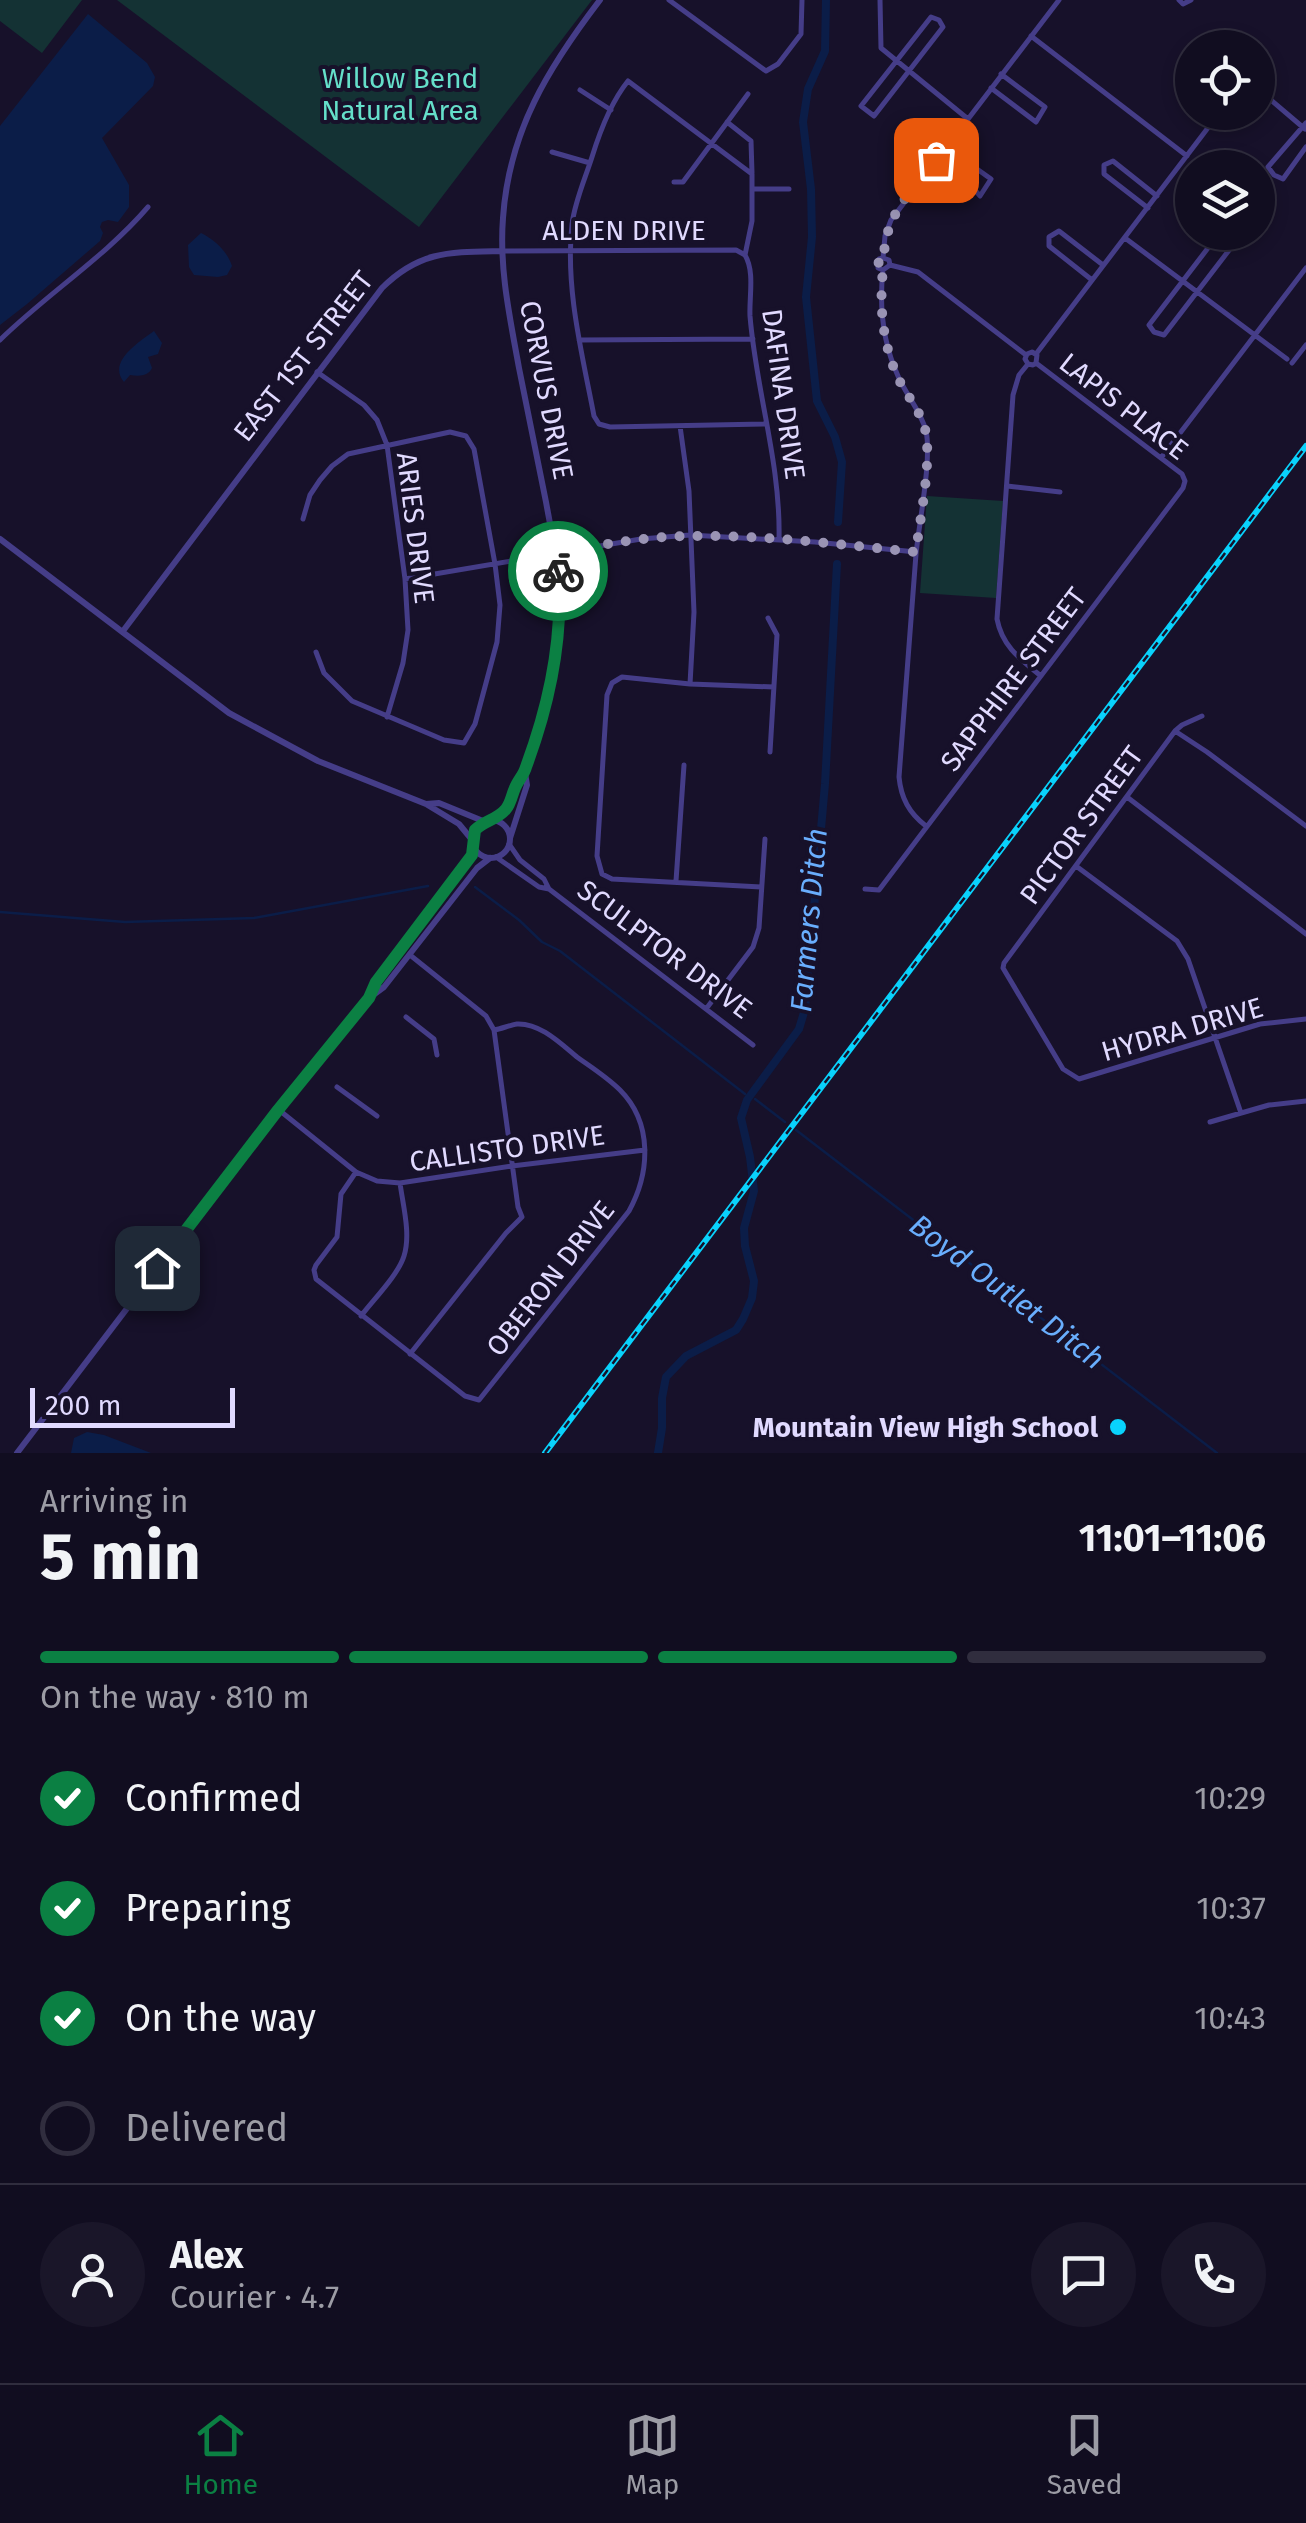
<!DOCTYPE html>
<html lang="en">
<head>
<meta charset="utf-8">
<style>
	:root { --surface:#110d20; --page:#1a1629; --text:#f1f3f6; --muted:#9c9ca5; --line:#302d3e; --accent:#0b8043 }
	body { margin:0; font-family:"Fira Sans",sans-serif; background:var(--page); color:var(--text); height:100vh; display:flex; flex-direction:column; font-size:38px; white-space:nowrap }
	* { box-sizing:border-box; margin:0 }
	p { font-size:32px; color:var(--muted) }
	.icon { flex:none; width:55px; height:55px; fill:none; stroke:currentColor; stroke-width:2; stroke-linecap:round; stroke-linejoin:round }
	.map { position:relative; height:1453px; overflow:hidden }
	.panel { display:flex; flex-direction:column; background:var(--surface); flex:1 }
	.panel>* { flex:none }
	.fabs { position:absolute; left:1175px; top:30px; display:grid; gap:20px }
	.fabs a { display:grid; place-items:center; width:100px; height:100px; border-radius:50%; background:var(--surface); box-shadow:0 5px 15px #0003,0 0 0 2px var(--line); font-size:50px }
	.scale { position:absolute; left:30px; bottom:25px; width:205px; box-sizing:border-box; padding-left:10px; border:5px solid #e1daff; border-top:0; font-size:28px; line-height:35px; white-space:nowrap; color:#e1daff; -webkit-text-stroke:8px #17112a; paint-order:stroke }
	.pin { position:absolute; display:grid; place-items:center; width:85px; height:85px; color:#fff; margin:-42px; border-radius:20px; box-shadow:0 5px 15px #0006 }
	.courier { position:absolute; display:grid; place-items:center; width:100px; height:100px; margin:-50px; border:8px solid #0b8043; border-radius:50%; background:#fff; color:#222; box-shadow:0 2px 12px #0007 }
	.headline em { font-style:normal; font-weight:700 }
	.headline div { display:flex; flex-direction:column-reverse }
	.headline { display:flex; align-items:center; justify-content:space-between; height:170px; padding:0 40px }
	h1 { font-size:65px; font-weight:700; line-height:75px }
	.bar { display:grid; grid-template-columns:repeat(4,1fr); gap:15px 10px; align-content:center; height:120px; padding:0 40px }
	.bar i { height:12px; border-radius:8px; background:var(--line) }
	.bar .current { background:var(--accent) }
	.bar p { grid-column:span 4 }
	.line { display:flex; align-items:center; gap:25px; padding:0 40px; border-top:2px solid var(--line) }
	.line div { flex:1 }
	.round { display:grid; place-items:center; flex:none; width:105px; height:105px; border-radius:52px; background:var(--page) }
	ol { padding:0 40px; list-style:none }
	li { display:flex; align-items:center; gap:30px; height:110px }
	li p { margin-inline-start:auto }
	li .icon { padding:10px; border-radius:50%; background:var(--accent); color:#fff; stroke-width:4 }
	li:last-child { color:var(--muted) }
	li i { width:55px; height:55px; border:5px solid var(--line); border-radius:50% }
	.dock { display:flex; justify-content:space-around; align-items:center; height:140px; border-top:2px solid var(--line); background:var(--surface); font-size:28px; color:var(--muted) }
	.dock a { display:grid; justify-items:center; gap:5px }
	.dock .current { color:var(--accent) }
	.map>svg:first-child { display:block }
	.green { fill:#143234 }
	.water { fill:#0b1d48 }
	.lines { fill:none; stroke-linecap:round; stroke-linejoin:round }
	.stream { stroke:#0b1d48; stroke-width:2.5 }
	.canal { stroke:#0b1d48; stroke-width:8 }
	.minor { stroke:#453d88; stroke-width:5 }
	.tertiary { stroke:#453d88; stroke-width:6 }
	.rail-casing { stroke:#09d2fc; stroke-width:6 }
	.rail { stroke:#17112a; stroke-width:2.5; stroke-dasharray:8; stroke-linecap:butt }
	.done { stroke:#9a94b4; stroke-width:10; stroke-dasharray:0 18 }
	.route { stroke:#0b8043; stroke-width:12 }
	.poi-dot { fill:#09d2fc; stroke:#17112a; stroke-width:4 }
	.labels { text-anchor:middle; stroke-width:8; stroke-linejoin:round; paint-order:stroke }
	.park-label { font-size:28px; fill:#65dfca; stroke:#17112a }
	.street-label { font-size:28px; fill:#e1daff; stroke:#17112a }
	.poi-label { font-size:28px; font-weight:bold; fill:#e1daff; stroke:#17112a; text-anchor:end }
	.water-label { font-size:30px; font-style:italic; fill:#69aefd; stroke:#17112a }
</style>
</head>
<body>
<div class="map">
<svg width="1306" height="1453" viewBox="0 0 1306 1453">
	<rect width="100%" height="100%" fill="#17112a"/>
	<path class="green" d="M0,0H82L42,53L0,21Z
		M117,0H592L419,227Z
		M927,496L1003,501L996,598L920,593Z"/>
	<path class="water" d="M88,14L147,63L155,77L153,86L102,138L129,185V207L118,222L108,220L102,222L100,227L103,233L100,241L27,304L0,325V126Z
		M201,233C215,240 227,251 232,266L227,275L218,277L194,275L189,267L188,245Z
		M154,331L162,343L158,354L148,357L152,368C148,377 138,376 130,375L124,382C107,362 139,342 154,331Z
		M87,1432L104,1435L151,1453H71L74,1438Z"/>
	<g class="lines">
		<path class="stream" d="M475,887L519,920L542,942L560,951L745,1094
			M0,912L125,922L254,918L428,886
			M755,1099L785,1122
			M796,1130L1217,1453"/>
		<path class="canal" d="M826,0L825,51L808,89L803,122L811,189L812,237L806,297L817,401L835,437L842,462L838,522
			M658,1453L662,1428V1398L666,1377L686,1356L736,1330L743,1319L752,1298L754,1281L745,1246L744,1228L754,1191L750,1157L741,1118L747,1100L799,1029L805,1009L825,784L837,564"/>
		<path class="minor" d="M669,0L766,71L778,64L801,34L802,0
			M880,0L881,48L968,119
			M1179,0L1183,4L1191,0
			M931,17L939,20L943,27L874,116L861,106Z
			M1031,36L1187,156
			M991,88L1036,122L1045,107L1001,74
			M1258,89L1305,129
			M580,90L611,110
			M727,122L751,141L752,173
			M1306,123L1268,167L1274,175L1283,179L1306,147
			M552,152L590,163
			M935,160L975,190L980,196L991,179L946,147
			M674,182H683L748,94
			M753,189H789
			M1148,208L1104,174V165L1113,161L1157,196
			M1218,235L1226,238L1233,245L1164,335L1154,332L1149,325Z
			M1125,238L1287,359
			M502,251L736,250L745,255
			M745,255L752,221V174L628,81C611,102 600,131 592,157C585,179 575,201 572,224C565,288 582,353 594,416L599,424L610,427L765,424
			M745,255C755,272 749,297 750,316C756,391 781,464 779,540
			M883,258L885,236L891,220L1059,0
			M890,265L883,270L878,268L879,259L883,258L889,260L890,265L918,272L1026,355
			M883,270C879,307 883,343 898,376C906,395 921,411 926,431C932,459 919,523 916,554C910,628 905,703 899,777C901,798 909,813 926,826
			M1092,280L1049,246V237L1059,231L1103,265
			M0,340C47,294 105,257 148,207
			M579,340L753,339
			M1036,354L1220,112
			M1292,363L1306,345
			M1028,364L1019,375L1013,395L997,619C1002,646 1020,659 1041,676
			M317,372L364,405L377,420L387,445L405,579L408,630L403,663L387,717
			M680,426L689,491L694,612L690,684
			M1161,458L1306,268
			M1007,486L1060,492
			M303,519L310,495L320,480L332,466L348,454L450,432L466,436L474,449L495,564L500,605L497,642L475,724L464,743L444,740L352,701L324,673L316,652
			M405,579L641,539L690,535L815,542L916,552
			M768,618L777,635L770,752
			M1202,716L1182,725L1175,731L1004,963L1003,968L1063,1069L1079,1079L1260,1024L1306,1019
			M1175,731L1207,752L1306,826
			M1127,797L1306,934
			M509,844L520,860L544,879L549,889L753,1045
			M496,857L539,887L549,889
			M1076,866L1177,941L1188,959L1241,1113
			M676,881L684,765
			M761,887L612,879L602,874L597,856L607,695L612,683L622,677L690,684L774,687
			M865,889L879,890L1183,488L1185,481L1182,474L1036,363L1033,365L1028,364L1025,359L1027,354L1032,352L1037,355L1036,363
			M410,955L486,1016L494,1030L518,1207L522,1217L506,1233L410,1354
			M706,1009L753,947L759,928L765,839
			M406,1017L434,1039L437,1055
			M337,1087L377,1116
			M279,1110L356,1172L377,1181L400,1183L512,1166L645,1150
			M1210,1122L1269,1105L1306,1101
			M356,1172L341,1194L337,1237L316,1265L314,1270L316,1279L465,1396L479,1400L629,1211C650,1173 653,1123 620,1090C607,1077 591,1067 577,1057C560,1043 540,1023 517,1024C510,1025 501,1029 494,1030
			M361,1316C374,1299 398,1275 404,1256C411,1234 403,1206 400,1183"/>
		<path class="tertiary" d="M0,539L229,713L318,761L426,804L459,824L473,841
			M123,631L382,288C420,250 452,252 502,251
			M426,804L439,803L483,821
			M493,820C517,798 527,765 536,734C550,690 560,647 560,600C559,567 552,535 546,502C537,458 528,413 519,368C510,318 499,269 503,218C509,131 548,68 600,0
			M472 839a19 19 0 1 1 38 0a19 19 0 1 1-38 0Z
			M510,838L527,785L525,773
			M370,997L376,982L472,855L475,848
			M17,1453L278,1110L369,998L384,987L477,868L490,858"/>
		<defs>
			<path id="rail" d="M545,1453L1306,446"/>
		</defs>
		<use href="#rail" class="rail-casing"/>
		<use href="#rail" class="rail"/>
	</g>
	<g class="lines">
		<path class="done" d="M558,571L555,553C601,545 647,536 693,536C767,535 843,545 916,552C920,518 931,467 926,434C923,414 907,396 898,378C883,345 879,307 883,270L878,268L879,259L884,258C884,217 911,191 936,160"/>
		<path class="route" d="M157,1268L278,1110L369,998L376,982L472,855L475,830C485,820 497,820 506,809C511,803 512,794 515,788C518,780 524,775 526,767C549,705 564,638 558,571"/>
	</g>
	<circle class="poi-dot" cx="1118" cy="1427" r="10"/>
	<g class="labels">
		<g class="park-label">
			<text x="400" y="88">Willow Bend<tspan x="400" dy="32">Natural Area</tspan></text>
		</g>
		<g class="street-label">
			<text x="624" y="240">ALDEN DRIVE</text>
			<text transform="translate(303 356) rotate(-52)" y="10">EAST 1ST STREET</text>
			<text transform="translate(547 390) rotate(79)" y="10">CORVUS DRIVE</text>
			<text transform="translate(784 394) rotate(82)" y="10">DAFINA DRIVE</text>
			<text transform="translate(1124 406) rotate(38)" y="10">LAPIS PLACE</text>
			<text transform="translate(416 528) rotate(83)" y="10">ARIES DRIVE</text>
			<text transform="translate(1013 679) rotate(-53)" y="10">SAPPHIRE STREET</text>
			<text transform="translate(1081 825) rotate(-54)" y="10">PICTOR STREET</text>
			<text transform="translate(665 949) rotate(37)" y="10">SCULPTOR DRIVE</text>
			<text transform="translate(1182 1029) rotate(-16)" y="10">HYDRA DRIVE</text>
			<text transform="translate(507 1148) rotate(-8)" y="10">CALLISTO DRIVE</text>
			<text transform="translate(550 1278) rotate(-52)" y="10">OBERON DRIVE</text>
		</g>
		<g class="poi-label">
			<text x="1098" y="1437">Mountain View High School</text>
		</g>
		<g class="water-label">
			<text transform="translate(809 920) rotate(-85)" y="10">Farmers Ditch</text>
			<text transform="translate(1007 1292) rotate(37)" y="10">Boyd Outlet Ditch</text>
		</g>
	</g>
</svg>
<div class="fabs">
<a><svg class="icon" aria-label="locate" viewBox="0 0 24 24"><circle cx="12" cy="12" r="6"/><path d="M12 2v4M12 18v4M2 12h4M18 12h4"/></svg></a>
<a><svg class="icon" aria-label="layers" viewBox="0 0 24 24"><path d="M12 4l9 5-9 5-9-5zM3 14l9 5 9-5"/></svg></a>
</div>
<div class="scale">200 m</div>
<div class="pin" style="left:936px;top:160px;background:#ea580c"><svg class="icon" aria-label="bag" viewBox="0 0 24 24"><path d="M5 8h14l-1 12H6zM9 8a3 3 0 0 1 6 0"/></svg></div>
<div class="pin" style="left:157px;top:1268px;background:#1f2937"><svg class="icon" aria-label="home" viewBox="0 0 24 24"><path d="M3 11l9-7 9 7M6 9v11h12V9"/></svg></div>
<div class="courier" style="left:558px;top:571px"><svg class="icon" aria-label="bike" viewBox="0 0 24 24"><circle cx="6" cy="16" r="4"/><circle cx="18" cy="16" r="4"/><path d="M6 16l4-8h5l3 8M10 8l3 8H6M13 5h3"/></svg></div>
</div>
<section class="panel">
<div class="headline"><div><h1>5 min</h1><p>Arriving in</p></div><em>11:01–11:06</em></div>
<div class="bar"><i class="current"></i><i class="current"></i><i class="current"></i><i></i><p>On the way · 810 m</p></div>
<ol>
<li><svg class="icon" aria-label="check" viewBox="0 0 24 24"><path d="M5 12l5 5 9-10"/></svg>Confirmed<p>10:29</p></li>
<li><svg class="icon" aria-label="check" viewBox="0 0 24 24"><path d="M5 12l5 5 9-10"/></svg>Preparing<p>10:37</p></li>
<li><svg class="icon" aria-label="check" viewBox="0 0 24 24"><path d="M5 12l5 5 9-10"/></svg>On the way<p>10:43</p></li>
<li><i></i>Delivered</li>
</ol>
<div class="line" style="height:180px"><a class="round"><svg class="icon" aria-label="person" viewBox="0 0 24 24"><circle cx="12" cy="8" r="4"/><path d="M4 21q1-7 8-7t8 7"/></svg></a><div><b>Alex</b><p>Courier · 4.7</p></div><a class="round"><svg class="icon" aria-label="chat" viewBox="0 0 24 24"><path d="M4 5h16v11H9l-5 4z"/></svg></a><a class="round"><svg class="icon" aria-label="phone" viewBox="0 0 24 24"><path d="M5 4h4l2 5-3 2q2 4 5 5l2-3 5 2v4C11 20 4 13 5 4z"/></svg></a></div>
</section>
<nav class="dock">
<a class="current"><svg class="icon" aria-label="home" viewBox="0 0 24 24"><path d="M3 11l9-7 9 7M6 9v11h12V9"/></svg>Home</a>
<a><svg class="icon" aria-label="map" viewBox="0 0 24 24"><path d="M3 6l6-2 6 2 6-2v14l-6 2-6-2-6 2zM9 4v14M15 6v14"/></svg>Map</a>
<a><svg class="icon" aria-label="saved" viewBox="0 0 24 24"><path d="M7 4h10v16l-5-4-5 4z"/></svg>Saved</a>
</nav>
</body>
</html>
